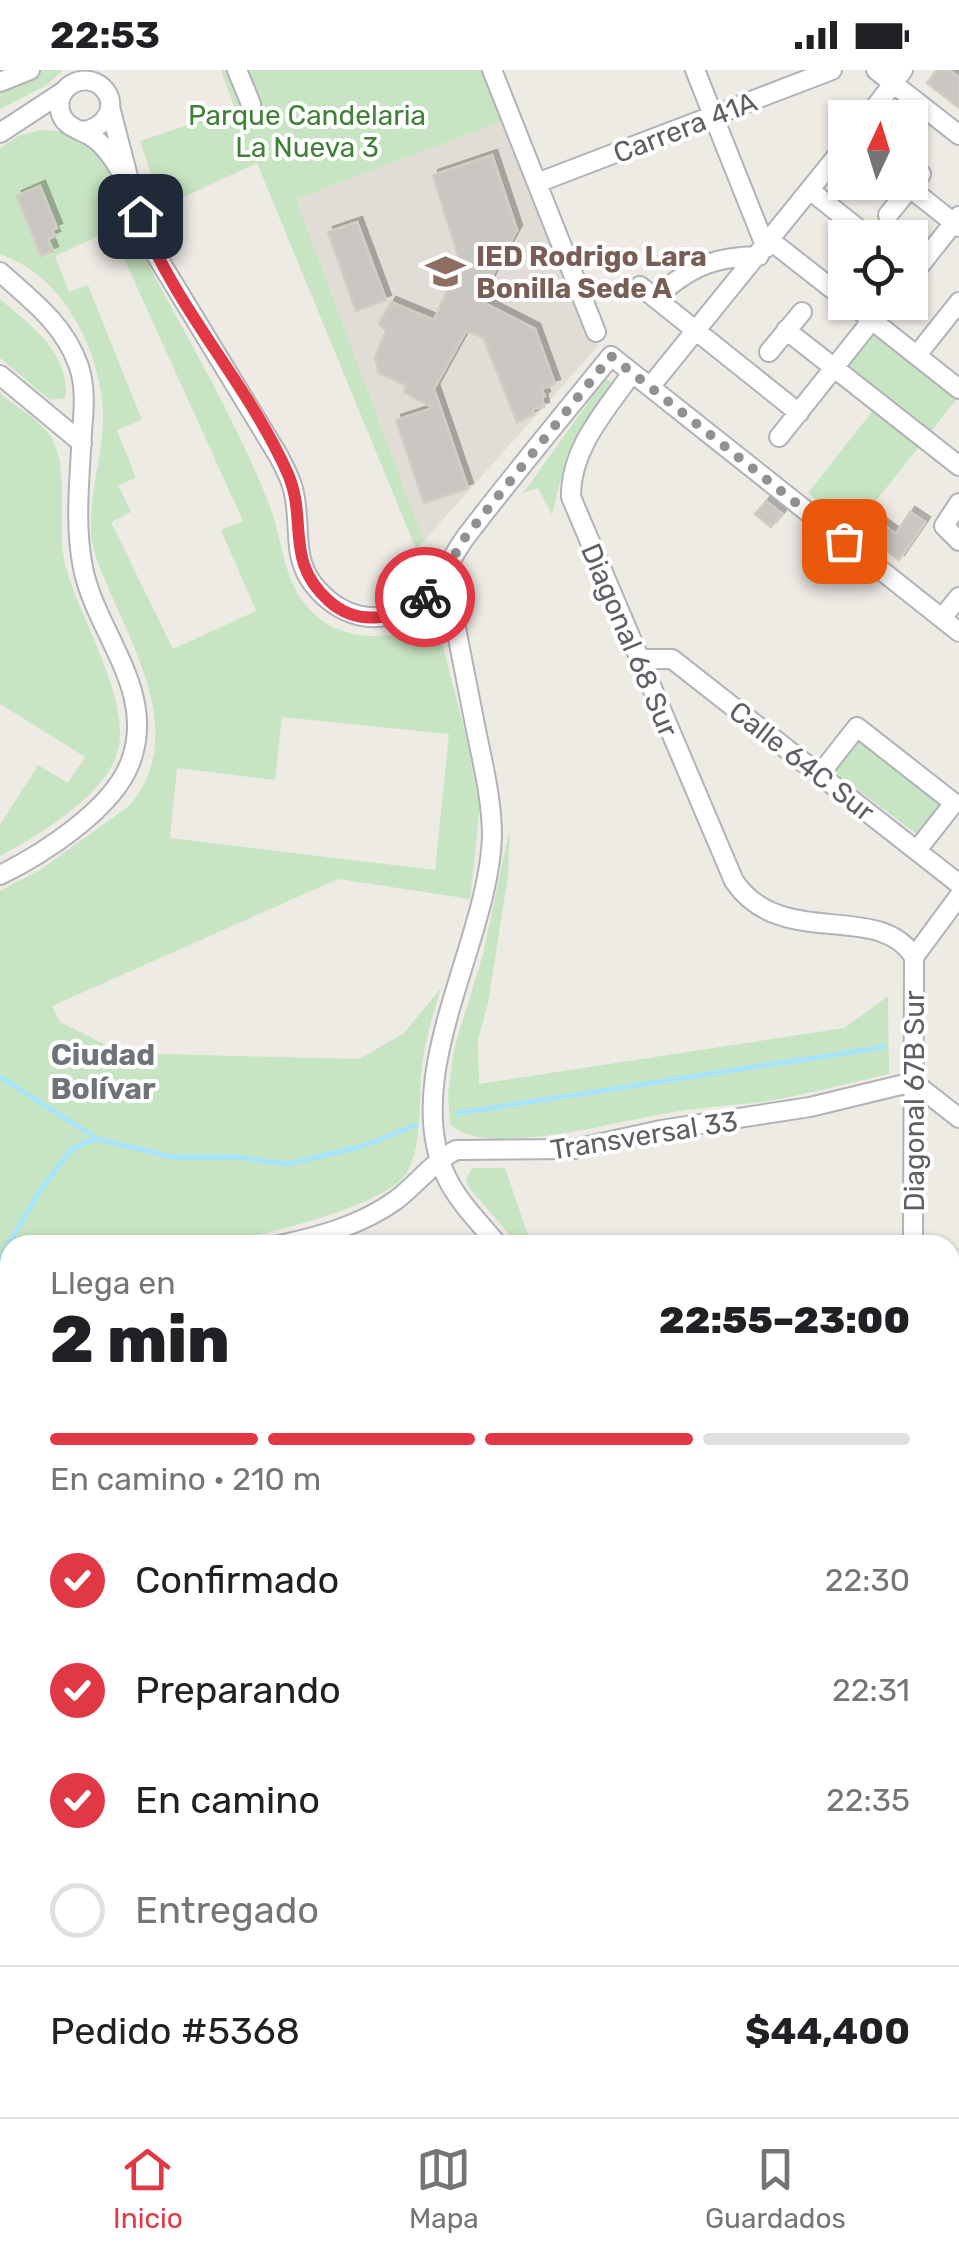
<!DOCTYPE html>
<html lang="es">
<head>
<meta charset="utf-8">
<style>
	:root { --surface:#fff; --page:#f2f2f2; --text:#202124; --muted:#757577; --line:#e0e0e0; --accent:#e13845 }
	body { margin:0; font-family:Rubik,sans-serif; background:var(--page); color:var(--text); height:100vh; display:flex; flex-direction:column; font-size:38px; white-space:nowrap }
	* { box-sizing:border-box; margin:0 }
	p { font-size:32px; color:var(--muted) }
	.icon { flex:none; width:55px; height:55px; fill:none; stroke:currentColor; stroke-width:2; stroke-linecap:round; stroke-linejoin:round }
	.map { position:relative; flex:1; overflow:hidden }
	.details { position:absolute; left:0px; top:1165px; width:960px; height:882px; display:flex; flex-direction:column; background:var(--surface); border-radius:30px 30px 0 0; box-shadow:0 2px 8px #0004 }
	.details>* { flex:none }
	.needle { width:65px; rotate:4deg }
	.buttons { position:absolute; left:828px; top:30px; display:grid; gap:20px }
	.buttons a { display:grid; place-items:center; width:100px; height:100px; border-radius:0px; background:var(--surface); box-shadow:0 2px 8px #0004; font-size:50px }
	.pin { position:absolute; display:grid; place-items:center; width:85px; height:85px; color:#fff; margin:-42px; border-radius:20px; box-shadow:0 5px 15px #0006 }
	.courier { position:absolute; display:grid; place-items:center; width:100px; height:100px; margin:-50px; border:8px solid #e13845; border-radius:50%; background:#fff; color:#222; box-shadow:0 2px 12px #0007 }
	.overview em { font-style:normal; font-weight:800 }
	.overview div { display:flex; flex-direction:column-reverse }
	.overview { display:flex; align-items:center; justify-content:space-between; height:170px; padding:0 50px }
	h1 { font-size:65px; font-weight:800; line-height:75px }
	.bar { display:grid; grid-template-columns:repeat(4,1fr); gap:15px 10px; align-content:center; height:120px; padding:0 50px }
	.bar i { height:12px; border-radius:8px; background:var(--line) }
	.bar .selected { background:var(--accent) }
	.bar p { grid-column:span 4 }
	.line { display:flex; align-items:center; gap:25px; padding:0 50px; border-top:2px solid var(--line) }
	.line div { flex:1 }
	ol { padding:0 50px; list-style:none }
	li { display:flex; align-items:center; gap:30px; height:110px }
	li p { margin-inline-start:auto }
	li .icon { padding:10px; border-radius:50%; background:var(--accent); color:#fff; stroke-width:4 }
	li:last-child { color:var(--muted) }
	li i { width:55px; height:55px; border:5px solid var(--line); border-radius:50% }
	.status { display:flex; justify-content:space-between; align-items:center; height:70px; padding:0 50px; background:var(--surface); direction:ltr }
	.status svg { height:28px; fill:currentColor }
	.tabs { display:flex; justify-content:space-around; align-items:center; height:140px; border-top:2px solid var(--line); background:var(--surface); font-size:28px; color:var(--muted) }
	.tabs a { display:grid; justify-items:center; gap:5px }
	.tabs .selected { color:var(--accent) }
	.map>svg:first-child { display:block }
	.education { fill:#e1dcd6 }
	.green { fill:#c8e5c3; fill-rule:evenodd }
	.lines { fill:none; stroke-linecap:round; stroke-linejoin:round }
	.stream { stroke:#a8e4fb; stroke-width:5 }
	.building { fill:#cac6c2; stroke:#d3ccc3; stroke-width:2.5; filter:url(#shadow) }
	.minor-casing { stroke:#b0b3b7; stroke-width:22 }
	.minor { stroke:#fff; stroke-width:18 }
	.done { stroke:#909192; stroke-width:10; stroke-dasharray:0 18 }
	.route { stroke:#e13845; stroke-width:12 }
	.labels { text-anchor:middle; stroke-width:8; stroke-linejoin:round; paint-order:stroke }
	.park-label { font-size:28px; fill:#408038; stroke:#fff }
	.street-label { font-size:28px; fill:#5d6165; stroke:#fff }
	.education-label { font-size:28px; font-weight:bold; fill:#785e54; stroke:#fff; text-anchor:start }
	.neighbourhood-label { font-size:30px; font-weight:bold; fill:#6e7477; stroke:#fff }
</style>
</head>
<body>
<div class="status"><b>22:53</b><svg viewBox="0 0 49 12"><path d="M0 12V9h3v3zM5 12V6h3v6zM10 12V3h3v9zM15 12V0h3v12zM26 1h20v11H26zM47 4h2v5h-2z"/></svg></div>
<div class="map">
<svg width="959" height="2047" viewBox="0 0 959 2047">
	<defs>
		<filter id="shadow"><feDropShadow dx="5" dy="-5" stdDeviation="0" flood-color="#0004"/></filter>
	</defs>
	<rect width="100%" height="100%" fill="#eeebe5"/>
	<path class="education" d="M506,50L598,276L424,471L296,129Z"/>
	<path class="green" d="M0,0H63L47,15L0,39Z
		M221,0H486L506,50L296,129L424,471L416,479L257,93L162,137L140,71L235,39Z
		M41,60C62,61 80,63 96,79C117,99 116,131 128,155C175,249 231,337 269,434C282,467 282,505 305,534C338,576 395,572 436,549L466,666L480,736L470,829L338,809L52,936L60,952L122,983L359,989L404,963L441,918C432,947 423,977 421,1007C419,1034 422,1080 406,1104C385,1136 255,1168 215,1173C149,1182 77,1175 10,1175V1200L0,1206V821L40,800L129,736C185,671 139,589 110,522C104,506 95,489 92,472C87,432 102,390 103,350C104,296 74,227 27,197C19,192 9,188 0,184V78L20,65ZM111,160L243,451L221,460L256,541L173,579L111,452L131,442L118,415L136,408L117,360L142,350L88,215L69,222L55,186ZM282,647L449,664L435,800L170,768L177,698L275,710Z
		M0,229C29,254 72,284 65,328L50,330L0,288Z
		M872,250L959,326L853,460L808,423L878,334L834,298Z
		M606,308L615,316L566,388L552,445L538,418L523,423Z
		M0,323C16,337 42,351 52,369C71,403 55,460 66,498C80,549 131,630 118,681C106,725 38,766 0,786V755L38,695L68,713L85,687L0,634Z
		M858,669L944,734L919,766L833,701Z
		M510,757L508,806L488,933L478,969L479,1014L844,958L888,926L889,1004C849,1013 808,1024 768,1031C734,1036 701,1037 668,1043C622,1050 483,1090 450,1054L448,1024L454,979L483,884Z
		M472,1098H505L529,1168L589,1167L596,1175H518L468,1116L466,1110Z
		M450,2038H714L719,2047H416Z"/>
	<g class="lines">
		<path class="stream" d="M0,1007L98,1069
			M458,1043L884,977
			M0,1189L39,1122L71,1080L83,1073L98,1069L172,1087H235L288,1094L360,1077L416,1055"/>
	</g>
	<path class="building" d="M937,0H949L959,8V38L927,13Z
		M492,85L517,160L479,230L535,259L555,314L541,319L545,326L542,328L544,337L533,339L534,344L517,352L483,267L466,261L434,319L468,418L424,433L396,350L433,338L404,322L406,315L379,303L375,287L386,261L379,254L391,232L434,250L460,192L433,105Z
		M40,116L57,158L52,160L55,166L48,169L53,181L41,186L17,126Z
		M357,152L386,230L356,241L328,162Z
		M766,431L782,444L771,457L755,444Z
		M910,442L925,452L899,490L859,461L871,446L896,464Z"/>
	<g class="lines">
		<defs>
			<path id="minor" d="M237,0L251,34
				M492,0L596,262
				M695,0L766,178
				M876,0L959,65
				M0,12L30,0
				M110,37L132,122L156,185L278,385C284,396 290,407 293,419C302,452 291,486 313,514C339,547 377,558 413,535C441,519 449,488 468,464C514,404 563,345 611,286L959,562
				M867,48L903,0
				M82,61C104,60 121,35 102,17C84,1 55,17 60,40C63,59 83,59 95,69C106,77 113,88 120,100
				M0,63L64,21
				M537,113L832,0
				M910,118L959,157
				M811,121L870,168
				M888,145L921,104
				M771,171L845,229
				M0,202C31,230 63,253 78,294C86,315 84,339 82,361C80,407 74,453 83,498C96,563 158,622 130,693C113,739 43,784 0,805
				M910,208L959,146
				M640,216L799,343
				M655,228C690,197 712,187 759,186
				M849,232L959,319
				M786,260L959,396
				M769,282L802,242
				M917,285L959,232
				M632,303C606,340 570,379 571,427L734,811C781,881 879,830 914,887
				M0,305L82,373
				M650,317L845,76
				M779,367L872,250
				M959,433L944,456L959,471
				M445,502C455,555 466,607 476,660C483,694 492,731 492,766C489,872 398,1007 447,1108C459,1133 481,1154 498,1175
				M942,548L959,527
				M638,589H672L959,814
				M820,704L857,657L954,733L917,780
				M914,887L959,826
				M280,1175C321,1166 361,1155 396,1130C417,1114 433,1092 456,1080L574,1079L661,1060L810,1037L913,1012L959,1048
				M913,1175L914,887
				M2,1211L10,1221
				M0,1335L10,1349
				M0,1463L10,1476
				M0,1537L10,1526
				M950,1605L959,1604
				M0,1659L10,1656
				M950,1745L959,1785
				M950,1857L959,1854
				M0,1916L10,1920
				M950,1936L959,1934
				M0,2017L10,2033
				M950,2017L957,2047
				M56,2038L85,2047
				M335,2038L359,2047
				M729,2038L731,2047
				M781,2038L782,2047
				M416,2045L442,2042L450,2038
				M813,2047L855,2038"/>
		</defs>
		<use href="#minor" class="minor-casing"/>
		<use href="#minor" class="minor"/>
	</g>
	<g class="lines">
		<path class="done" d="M425,527L438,513L466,466L611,286L844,471"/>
		<path class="route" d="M140,146C176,240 248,313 288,404C308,451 284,491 329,531C358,557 397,550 425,527"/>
	</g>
	<defs>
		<symbol id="school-bare" viewBox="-9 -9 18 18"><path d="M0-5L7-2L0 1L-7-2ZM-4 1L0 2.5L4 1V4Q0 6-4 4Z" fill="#8d6e63" stroke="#fff" stroke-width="2.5" paint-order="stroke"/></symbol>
	</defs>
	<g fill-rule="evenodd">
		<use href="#school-bare" x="418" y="174" width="55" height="55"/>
	</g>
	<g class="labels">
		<g class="park-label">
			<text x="307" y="55">Parque Candelaria<tspan x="307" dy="32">La Nueva 3</tspan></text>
		</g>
		<g class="street-label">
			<text transform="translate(685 57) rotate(-21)" y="10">Carrera 41A</text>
			<text transform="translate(630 570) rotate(67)" y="10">Diagonal 68 Sur</text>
			<text transform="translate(802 691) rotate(38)" y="10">Calle 64C Sur</text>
			<text transform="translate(914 1031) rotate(-90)" y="10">Diagonal 67B Sur</text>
			<text transform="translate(644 1065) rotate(-9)" y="10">Transversal 33</text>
		</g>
		<g class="education-label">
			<text x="476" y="196">IED Rodrigo Lara<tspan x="476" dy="32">Bonilla Sede A</tspan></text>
		</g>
		<g class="neighbourhood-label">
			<text x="103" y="995">Ciudad<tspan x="103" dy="34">Bolívar</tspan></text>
		</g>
	</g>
</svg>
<div class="buttons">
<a><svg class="needle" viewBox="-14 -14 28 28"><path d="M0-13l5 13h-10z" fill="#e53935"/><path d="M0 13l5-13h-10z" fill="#757577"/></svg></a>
<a><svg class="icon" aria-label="locate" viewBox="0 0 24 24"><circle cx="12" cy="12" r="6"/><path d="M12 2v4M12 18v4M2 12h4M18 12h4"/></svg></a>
</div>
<div class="pin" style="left:844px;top:471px;background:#ea580c"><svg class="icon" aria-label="bag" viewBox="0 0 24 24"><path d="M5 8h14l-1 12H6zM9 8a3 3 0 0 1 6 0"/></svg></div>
<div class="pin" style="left:140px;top:146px;background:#1f2937"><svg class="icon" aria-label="home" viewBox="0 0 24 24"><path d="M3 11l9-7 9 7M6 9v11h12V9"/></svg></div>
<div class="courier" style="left:425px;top:527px"><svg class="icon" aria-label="bike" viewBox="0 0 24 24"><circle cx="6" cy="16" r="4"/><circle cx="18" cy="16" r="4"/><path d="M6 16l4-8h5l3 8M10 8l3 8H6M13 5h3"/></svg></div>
<section class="details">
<div class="overview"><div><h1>2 min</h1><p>Llega en</p></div><em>22:55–23:00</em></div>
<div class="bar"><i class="selected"></i><i class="selected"></i><i class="selected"></i><i></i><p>En camino · 210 m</p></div>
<ol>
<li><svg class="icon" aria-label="check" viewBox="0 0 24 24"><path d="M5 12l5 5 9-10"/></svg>Confirmado<p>22:30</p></li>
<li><svg class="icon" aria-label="check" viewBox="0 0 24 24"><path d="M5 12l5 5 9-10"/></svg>Preparando<p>22:31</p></li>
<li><svg class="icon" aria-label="check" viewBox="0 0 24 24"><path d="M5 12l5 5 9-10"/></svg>En camino<p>22:35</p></li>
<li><i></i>Entregado</li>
</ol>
<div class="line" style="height:130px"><div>Pedido #5368</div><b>$44,400</b></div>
</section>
</div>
<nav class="tabs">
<a class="selected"><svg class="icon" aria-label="home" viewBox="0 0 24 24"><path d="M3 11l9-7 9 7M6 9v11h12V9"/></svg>Inicio</a>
<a><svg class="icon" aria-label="map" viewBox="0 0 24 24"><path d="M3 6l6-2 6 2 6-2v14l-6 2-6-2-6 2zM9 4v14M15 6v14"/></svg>Mapa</a>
<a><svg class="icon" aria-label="saved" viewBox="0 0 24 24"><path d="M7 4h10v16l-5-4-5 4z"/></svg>Guardados</a>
</nav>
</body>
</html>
